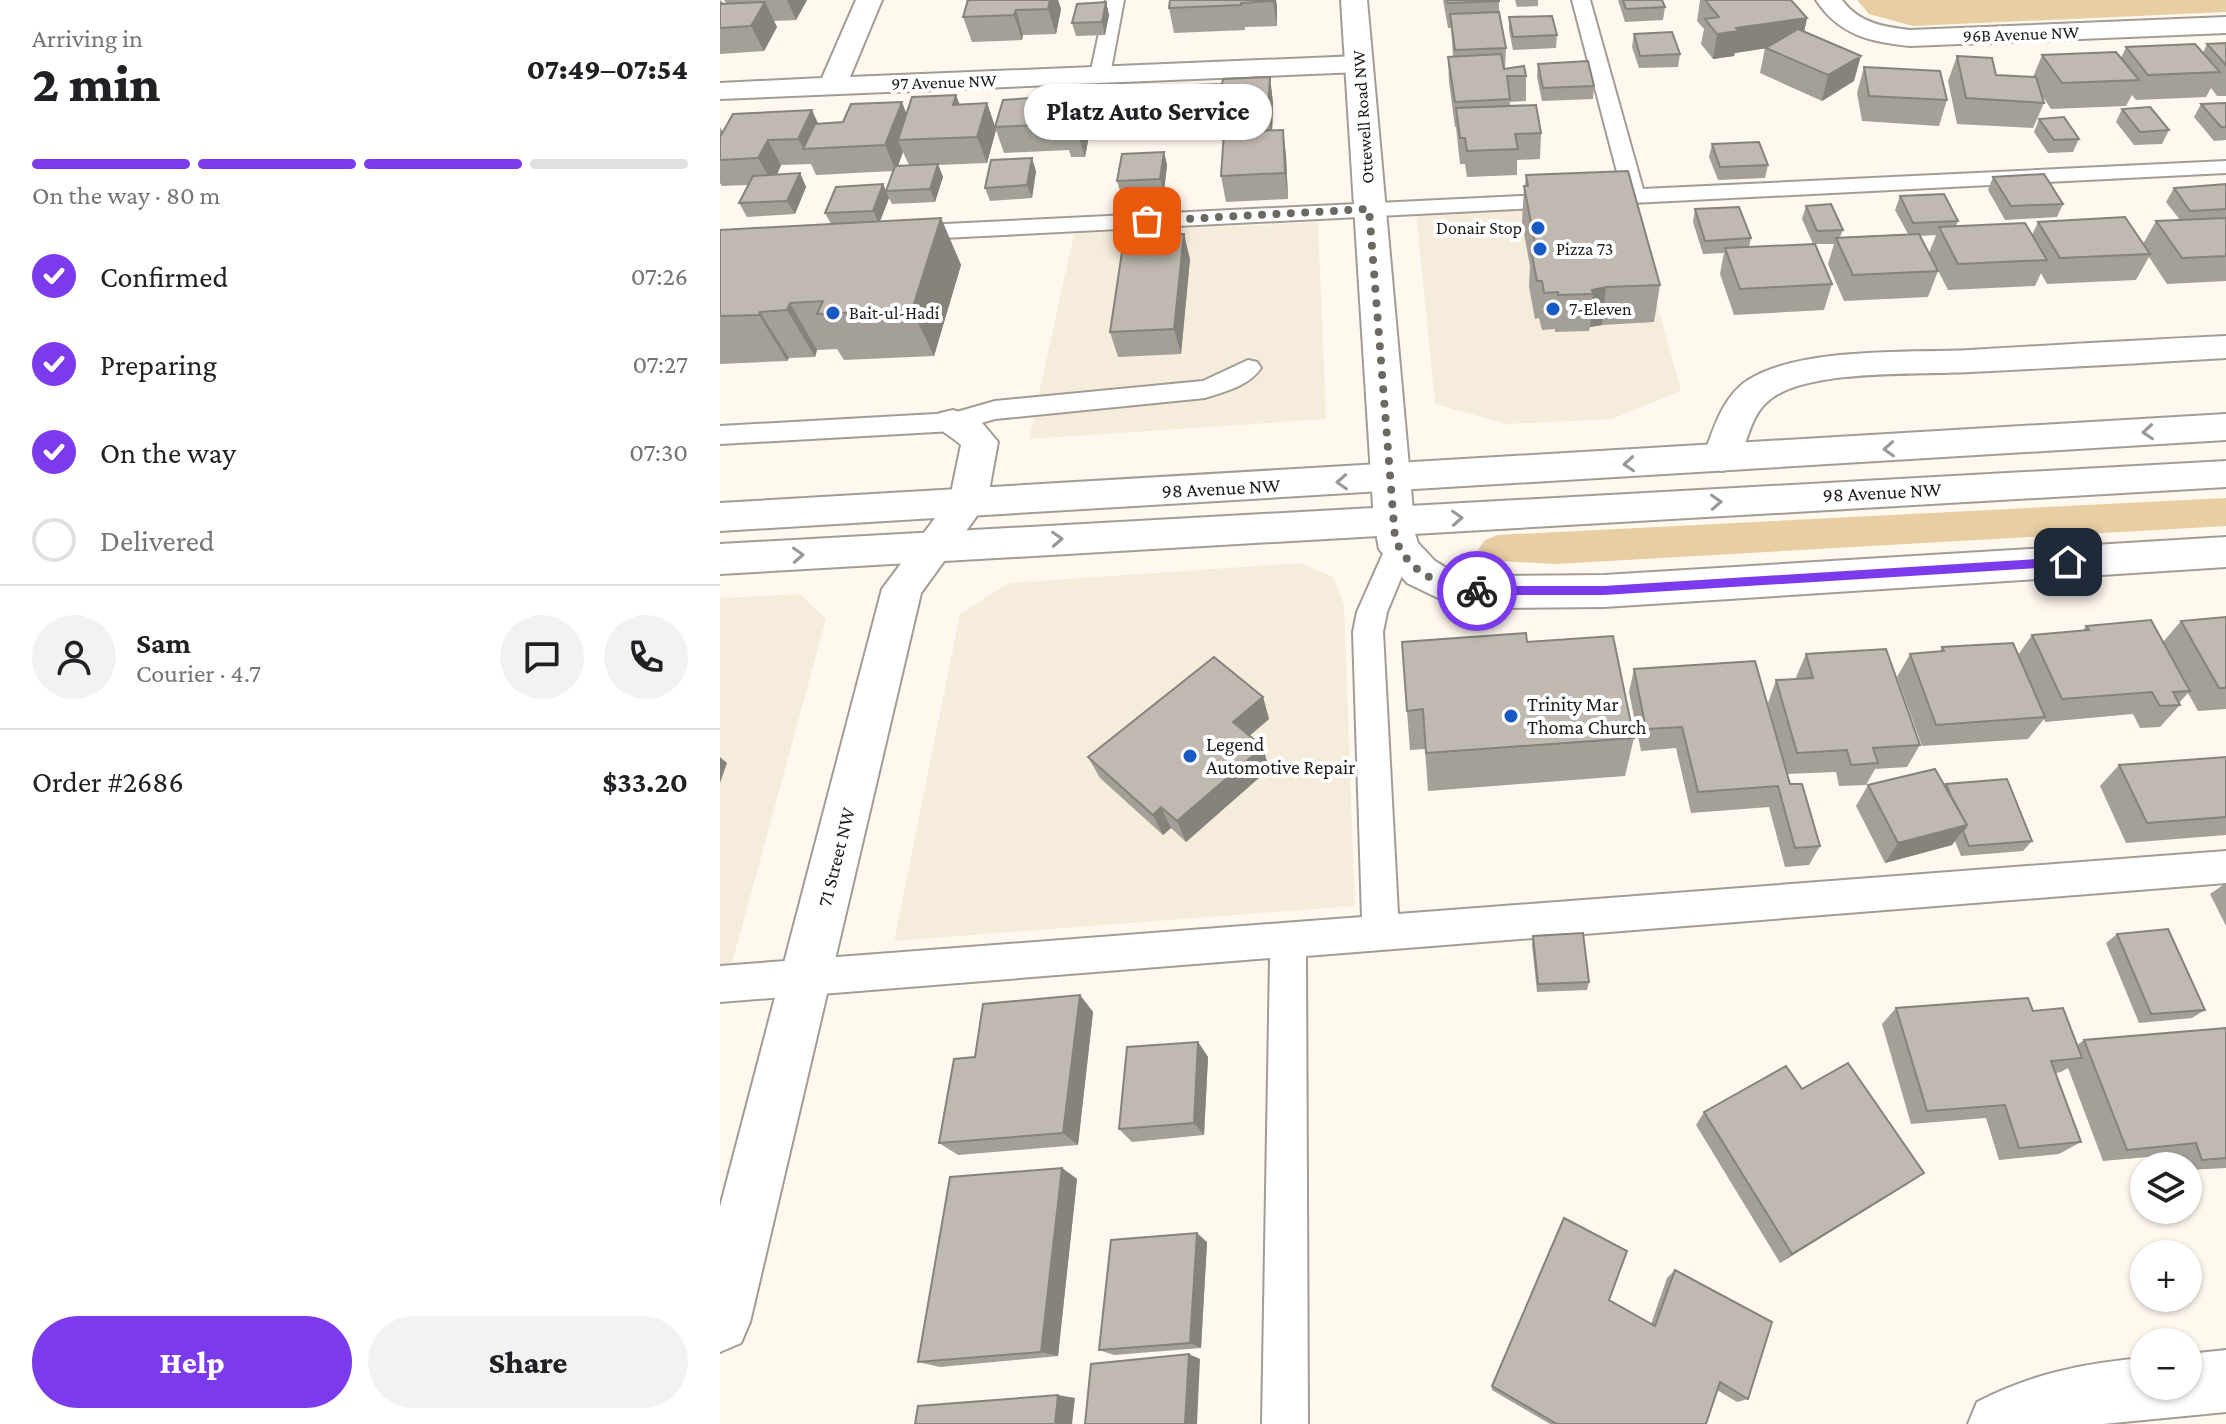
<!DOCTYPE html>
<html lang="en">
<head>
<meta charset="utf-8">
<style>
	:root { --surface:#fff; --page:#f2f2f2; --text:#202124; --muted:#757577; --line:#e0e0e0; --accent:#7c3aed }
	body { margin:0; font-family:"Crimson Pro",serif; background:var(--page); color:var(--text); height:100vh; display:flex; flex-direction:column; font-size:30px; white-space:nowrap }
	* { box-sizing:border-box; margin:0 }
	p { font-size:26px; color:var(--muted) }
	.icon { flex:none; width:44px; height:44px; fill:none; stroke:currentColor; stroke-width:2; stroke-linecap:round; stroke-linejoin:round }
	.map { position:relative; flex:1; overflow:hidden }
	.details { display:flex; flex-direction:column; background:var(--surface); width:720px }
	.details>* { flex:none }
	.buttons { position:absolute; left:1410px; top:1152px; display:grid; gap:16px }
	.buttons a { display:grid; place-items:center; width:72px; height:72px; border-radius:50%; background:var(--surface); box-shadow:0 2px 6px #0004; font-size:40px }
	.pin { position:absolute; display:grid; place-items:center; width:68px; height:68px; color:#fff; margin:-34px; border-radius:16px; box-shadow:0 4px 12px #0006 }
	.courier { position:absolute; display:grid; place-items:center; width:80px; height:80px; margin:-40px; border:6px solid #7c3aed; border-radius:50%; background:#fff; color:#222; box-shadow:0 2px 10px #0007 }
	.bubble { position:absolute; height:56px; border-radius:28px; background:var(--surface); box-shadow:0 2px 6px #0004; font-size:26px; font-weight:800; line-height:56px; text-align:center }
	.headline em { font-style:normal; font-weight:800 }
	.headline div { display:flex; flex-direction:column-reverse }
	.headline { display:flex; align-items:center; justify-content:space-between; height:136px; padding:0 32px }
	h1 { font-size:52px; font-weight:800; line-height:60px }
	.bar { display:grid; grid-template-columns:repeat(4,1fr); gap:12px 8px; align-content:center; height:96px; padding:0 32px }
	.bar i { height:10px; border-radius:6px; background:var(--line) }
	.bar .on { background:var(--accent) }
	.bar p { grid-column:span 4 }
	.line { display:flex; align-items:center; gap:20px; padding:0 32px; border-top:2px solid var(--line) }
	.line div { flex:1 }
	.round { display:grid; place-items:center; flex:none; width:84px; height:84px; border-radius:42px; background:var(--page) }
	ol { padding:0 32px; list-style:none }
	li { display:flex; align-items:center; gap:24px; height:88px }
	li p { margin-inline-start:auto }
	li .icon { padding:8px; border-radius:50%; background:var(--accent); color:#fff; stroke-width:4 }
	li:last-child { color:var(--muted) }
	li i { width:44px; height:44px; border:4px solid var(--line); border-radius:50% }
	.action { display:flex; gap:16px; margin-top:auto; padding:16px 32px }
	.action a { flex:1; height:92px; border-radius:48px; background:var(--accent); color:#fff; font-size:32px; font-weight:800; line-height:92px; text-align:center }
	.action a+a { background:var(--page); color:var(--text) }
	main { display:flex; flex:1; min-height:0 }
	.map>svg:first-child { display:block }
	.built { fill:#f6ecdc }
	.green { fill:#e8cea3 }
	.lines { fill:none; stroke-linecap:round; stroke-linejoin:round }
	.lane-casing { stroke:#a29c94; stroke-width:4 }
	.street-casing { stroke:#a29c94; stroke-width:4 }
	.secondary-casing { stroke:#a29c94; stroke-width:4 }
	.primary-casing { stroke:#a29c94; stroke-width:4 }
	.lane { fill:#fff; fill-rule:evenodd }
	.street { fill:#fff; fill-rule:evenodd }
	.secondary { fill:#fff; fill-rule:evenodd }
	.primary { fill:#fff; fill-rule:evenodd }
	.wall { fill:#a49f98; fill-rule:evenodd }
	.shaded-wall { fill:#86827c }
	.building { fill:#bfb9b1; stroke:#86827c; stroke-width:2 }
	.oneway { stroke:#9a9997 }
	.route { fill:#7c3aed }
	.done { stroke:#6c6963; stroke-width:8; stroke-dasharray:0 14.4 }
	.poi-dot { fill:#1859c4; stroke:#fff; stroke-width:3 }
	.labels { text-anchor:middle; stroke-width:8; stroke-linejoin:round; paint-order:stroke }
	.far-street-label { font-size:18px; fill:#1e1c18; stroke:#fff }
	.far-poi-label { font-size:18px; fill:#1e1c18; stroke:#fff; text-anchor:start }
	.street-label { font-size:20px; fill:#1e1c18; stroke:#fff }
	.poi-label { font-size:20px; fill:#1e1c18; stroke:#fff; text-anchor:start }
</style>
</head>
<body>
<main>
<section class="details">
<div class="headline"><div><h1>2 min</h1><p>Arriving in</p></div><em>07:49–07:54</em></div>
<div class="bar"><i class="on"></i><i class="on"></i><i class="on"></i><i></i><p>On the way · 80 m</p></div>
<ol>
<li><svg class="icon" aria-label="check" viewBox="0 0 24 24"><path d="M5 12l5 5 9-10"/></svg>Confirmed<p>07:26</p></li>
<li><svg class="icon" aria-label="check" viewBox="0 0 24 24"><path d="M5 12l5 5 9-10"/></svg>Preparing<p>07:27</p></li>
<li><svg class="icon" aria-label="check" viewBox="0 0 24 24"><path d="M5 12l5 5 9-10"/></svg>On the way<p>07:30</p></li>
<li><i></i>Delivered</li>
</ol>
<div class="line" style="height:144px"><a class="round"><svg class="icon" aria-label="person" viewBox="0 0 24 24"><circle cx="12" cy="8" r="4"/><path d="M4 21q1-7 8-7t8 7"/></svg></a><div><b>Sam</b><p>Courier · 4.7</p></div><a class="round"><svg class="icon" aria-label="chat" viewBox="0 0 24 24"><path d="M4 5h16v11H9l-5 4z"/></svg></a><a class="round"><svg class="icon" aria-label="phone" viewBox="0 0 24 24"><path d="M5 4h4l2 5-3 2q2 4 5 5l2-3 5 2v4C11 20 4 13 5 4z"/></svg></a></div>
<div class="line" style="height:104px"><div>Order #2686</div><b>$33.20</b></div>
<div class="action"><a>Help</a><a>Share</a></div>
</section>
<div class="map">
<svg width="1506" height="1424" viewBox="0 0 1506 1424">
	<rect width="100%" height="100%" fill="#fef8ef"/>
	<path class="built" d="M910,204L961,391L892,419L787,424L715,404L696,215Z
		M598,222L606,419L309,439L354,234Z
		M581,563L613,577L624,604L635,906L174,941L240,614L289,583Z
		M80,594L106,619L12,963L0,964V598Z"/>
	<path class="green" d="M1137,0H1506V12L1193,26L1149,14Z
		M1506,498V526L835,564L763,560L758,550L765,540L778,535Z"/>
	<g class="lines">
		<defs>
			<path id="lane" d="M386,0H404L390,75L380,81L370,75Z
				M852,0H870L923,189L1506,161V173L183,240L175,238L172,233L175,228L183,226L902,191Z
				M528,360L537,362L541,368C529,386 504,392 485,398L275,419L233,431L0,444V426L233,413L275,401L483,381Z
				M679,538L689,541L693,549L667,612L663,632L678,914L1506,851V883L586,956L588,1424H542L550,958L0,1002V966L642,917L633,632L637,612L665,549L669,541Z"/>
			<path id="street" d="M136,0H162L130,77L639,56L649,58L652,64L649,70L639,72L0,99V83L102,78Z
				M1096,0H1122C1139,23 1163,27 1190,30L1506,17V33L1190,46C1150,42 1119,35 1096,0Z
				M1506,336V358C1421,363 1335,368 1250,372C1199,375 1092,369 1052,398C1028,415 1029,444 1015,467L1002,471L989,467L983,458C993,430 1002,397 1028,380C1080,347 1189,353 1250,350C1335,345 1421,340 1506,336Z
				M233,410L258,418L278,442L267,502L201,593L30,1322L21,1343L0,1352V1207L162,589L230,498L241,445C232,436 221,433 215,422L220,413Z
				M674,508L688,512L698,543L715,561L728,569L766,576L884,575L1506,537V567L884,607L766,608L718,598L687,583L659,549L654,522L660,512Z
				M1506,1350V1412L1383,1424H1248L1257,1402C1311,1374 1364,1363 1424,1358V1386H1468V1354Z"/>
			<path id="secondary" d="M621,0H647L694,522L688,532L674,536L660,532L654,522Z"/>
			<path id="primary" d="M1506,414V440L0,531V503Z
				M1506,461V487L0,574V544Z"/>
		</defs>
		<use href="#lane" class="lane-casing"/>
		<use href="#street" class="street-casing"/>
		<use href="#secondary" class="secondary-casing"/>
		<use href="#primary" class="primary-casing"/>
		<use href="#lane" class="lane"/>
		<use href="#street" class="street"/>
		<use href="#secondary" class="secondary"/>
		<use href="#primary" class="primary"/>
	</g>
	<path class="wall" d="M0,0L4,3H6L4,0H87L76,20L54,21L57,27L44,51L0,54Z
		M246,0H338L341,9L336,34L303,35L302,40L252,42L243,17L247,3Z
		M556,0L557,26L525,27V30L454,33L449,8Z
		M723,0H779V12L786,48L785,69L806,76V101L790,102V106L821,133L820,159L797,160V175L747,177L745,164H740L736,127H735L729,82L728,57L733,56L731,28H728Z
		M795,0H818V6L797,7Z
		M898,0H942L945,7L943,20L905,22Z
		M980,0H1071L1087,18L1084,31L1134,81L1102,101L1040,73L1045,48L1015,53L1014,56L993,59L981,44L984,29L977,21Z
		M386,2L389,15L385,35L356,36L352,23Z
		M789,17L837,35L836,48L793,50L789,30Z
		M914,34L960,54L958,67L919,68L912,47Z
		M1506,43V96H1497L1491,88L1486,97L1416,100L1412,95L1406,106L1331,109L1321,94L1324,103L1313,128L1237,124L1228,81L1237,56L1276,75L1313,77L1322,55L1401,58L1406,47L1483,53L1487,44Z
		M818,64L874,86L873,99L822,101L817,77Z
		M1144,67L1227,100L1219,126L1142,121L1137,93Z
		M550,77L553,103L552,131L563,130L566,156L568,199L506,202L501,176L504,138L479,139L474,113L502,84Z
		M365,94L372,120L365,157H351L349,150L284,153L276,130L267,163L218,165L223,177L215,202L172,204L169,198L160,221L221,218L241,265L214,356L124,360L117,349L97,350L95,357L69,358L67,361L0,364V230L111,224L105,213L163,184L166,191L173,171L96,175L91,164L61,165L57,175L80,173L86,187L75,214L27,217L19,203L28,185L2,186L0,183V127L3,132L123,122L187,114L240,104L267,103L275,126ZM183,152L189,165L178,166Z
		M451,100L454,113L451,139L410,140L407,127Z
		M1506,103V140L1494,141L1474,117L1481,104Z
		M1402,109L1449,130L1442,144L1414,145L1396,122Z
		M1319,119L1359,139L1353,152L1328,153L1314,132Z
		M992,144L1048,165L1045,178L998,180L989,157Z
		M444,152L447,165L444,192L401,194L397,181Z
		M316,171L312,198L270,201L265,188Z
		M806,175L940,285L934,322L882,325L870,327L869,331L835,332V329L822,330L819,318L815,319L809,287L810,266L802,223L804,186H805Z
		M1273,177L1343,204L1337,217L1285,220L1268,190Z
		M1506,184V281L1447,284L1429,257L1416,280L1327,284L1321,273L1315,286L1228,290L1209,253L1216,235L1200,236L1218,271L1208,297L1124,301L1108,264L1114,244H1095L1112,284L1104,310L1014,315L1000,274L1004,253L983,254L973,222L975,209L1031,238L1029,247L1093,244L1082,219L1086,206L1123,230L1120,237L1188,234L1175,210L1180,196L1238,221L1236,226L1312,235L1318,222L1423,244L1436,221L1460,220L1446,202L1454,188Z
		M454,223L456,234L470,259L461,354L398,357L390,332Z
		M1506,617V709L1478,711L1468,693L1459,703L1460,705L1440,727L1420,728L1413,714L1325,722L1324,719L1308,739L1202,746L1177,677L1190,654L1220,651L1222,647L1298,655L1312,635L1363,631L1366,626L1443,642L1461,621Z
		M807,642L914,738L905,776L708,791L705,749L690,750L687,711Z
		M1086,654L1200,745L1187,767L1155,769L1146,785L1119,786L1116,772L1067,774L1048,703L1056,680L1077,679L1076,677Z
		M914,669L1070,784L1100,846L1089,865L1065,867L1049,807L971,813L956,748L921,751L909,692Z
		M543,697L549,719L529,736L549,769L466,842L451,828L443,835L380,778L368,757Z
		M1506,757V835L1406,843L1380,786L1399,765Z
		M1226,784L1312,841L1303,851L1241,856L1235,841L1232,845L1165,863L1136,806L1148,785L1225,786Z
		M1506,884V926L1490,894L1503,885Z
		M1397,934L1485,1010L1472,1018L1419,1023L1386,943Z
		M813,936L869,982L867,990L817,992L812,945Z
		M360,995L373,1012L358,1145L238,1155L219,1143L255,1057Z
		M1176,1008L1313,1011L1357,1045L1364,1040L1506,1028V1168L1468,1170V1166H1454L1450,1155L1383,1161L1348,1068L1341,1072L1336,1073L1361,1142L1339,1154L1279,1160L1266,1118L1191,1124L1162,1024Z
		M478,1042L488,1057L484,1135L412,1142L399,1129Z
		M1082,1089L1204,1173L1060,1263L976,1125L984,1112Z
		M342,1168L357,1179L338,1356L220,1367L198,1362Z
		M487,1242L481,1348L394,1355L379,1350Z
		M955,1270L1028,1399L1017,1402L997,1390L986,1424H830L772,1390V1386L889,1300L931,1324L947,1278Z"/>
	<path class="shaded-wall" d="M67,0H87L76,20Z
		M330,0H338L341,9L336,34L328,9Z
		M553,0H556L557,6V26Z
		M45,2L57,27L44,51L31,26Z
		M386,2L389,15L385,35L382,22Z
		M296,10L303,35L302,40L294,15Z
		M1087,18L1082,43L1015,53L1014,56L993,59L997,34L1016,28Z
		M1141,56L1134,81L1102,101L1108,75Z
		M550,77L553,103L552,136L548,110Z
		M365,94L372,120L365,157L357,131Z
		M236,95L246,120L233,105Z
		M451,100L454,113L451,139L448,125Z
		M182,102L192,128L178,140L183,152L176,171L165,145Z
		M267,103L276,130L267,163L257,137Z
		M92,110L104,136L84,149L78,139Z
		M563,130L566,156L568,199L565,173Z
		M48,140L61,165L53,184L38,158Z
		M444,152L447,165L444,192L440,179Z
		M312,158L316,171L312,198L307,185Z
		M218,164L223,177L215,202L210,189Z
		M80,173L86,187L75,214L67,201Z
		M163,184L169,198L159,224L153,211Z
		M221,218L241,265L214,356L192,310Z
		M464,234L470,259L461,354L454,329Z
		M886,287L882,325L870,327L873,294L872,290Z
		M70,303L97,350L95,357L67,310Z
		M40,312L69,358L67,361L39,315Z
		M543,697L549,719L520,744L513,722Z
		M543,747L549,769L466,842L457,821Z
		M0,757L7,763L0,783Z
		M441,807L451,828L443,835L433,815Z
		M1247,825L1232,845L1165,863L1178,843Z
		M360,995L373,1012L358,1145L343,1133Z
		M478,1042L488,1057L484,1135L474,1123Z
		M342,1168L357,1179L338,1356L321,1352Z
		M1204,1173L1188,1184L1060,1263L1072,1254Z
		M477,1233L487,1242L481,1348L470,1343Z
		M469,1354L480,1359L477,1424H465Z
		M338,1395L355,1398L352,1424H335Z"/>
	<path class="building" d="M248,0H330L328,9L296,10L294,15L243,17Z
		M450,0H553V1L521,3V5L449,8Z
		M727,0H779V1L728,3Z
		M903,0H942L945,7L906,9Z
		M985,0H1071L1087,18L1016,28L1019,31L997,34L985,19L999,17Z
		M45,2L31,26L0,28V4Z
		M386,2L382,22L352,23L357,4Z
		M779,12L786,48L735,50L730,14Z
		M832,16L837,35L793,37L789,17Z
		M1078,29L1141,56L1108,75L1046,48Z
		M952,32L960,54L920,56L914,34Z
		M1506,43V65L1487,44Z
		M1475,44L1500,72L1428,75L1406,47Z
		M1396,52L1419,80L1342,83L1322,55Z
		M781,54L784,69L804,66L806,76H787L790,99L735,102L728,57Z
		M1237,56L1272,58L1276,75L1316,77L1324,103L1246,98Z
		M868,61L874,86L823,88L818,64Z
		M1144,67L1220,71L1227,100L1149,96Z
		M550,77L548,110L474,113L477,85L502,84L503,79Z
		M365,94L357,131H344L345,124L275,127L283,100Z
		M236,95L233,105L267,103L257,137L178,140L192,97Z
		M451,100L448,125L407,127L411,102Z
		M182,102L165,145L83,149L95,124L123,122L131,104Z
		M1506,103V127H1501L1481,104Z
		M816,105L821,133L795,134L798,149L747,151L745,138H740L736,108Z
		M1430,107L1449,130L1420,132L1402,109Z
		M92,110L78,139L48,140L38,158L0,160V137L13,114Z
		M1344,117L1359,139L1334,140L1319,119Z
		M563,130L565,173L501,176L504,132Z
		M1039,142L1048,165L1000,167L992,144Z
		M444,152L440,179L397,181L402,154Z
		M312,158L307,185L265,188L271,160Z
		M218,164L210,189L166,191L175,166Z
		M908,171L940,285L886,287L872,290L873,294L838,295V292L824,293L822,281H817L811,250L816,249L804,186H808L806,175Z
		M80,173L67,201L19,203L33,176Z
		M1324,174L1343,204L1291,206L1273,177Z
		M163,184L153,211L105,213L116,187Z
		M1506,184V209L1470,211L1454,188Z
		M1224,194L1238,221L1193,223L1180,196Z
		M1111,204L1123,230L1097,231L1086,206Z
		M1019,207L1031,238L985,241L975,209Z
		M1405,217L1430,254L1340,258L1318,222Z
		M221,218L192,310L97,314L103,301L70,303L67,310L40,312L39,315L0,316V230Z
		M1506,218V256L1462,258L1436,221Z
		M454,223L452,234H464L454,329L390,332L406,225Z
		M1305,223L1327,260L1238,264L1219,227Z
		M1199,234L1218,271L1133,275L1116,238Z
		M1095,244L1112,284L1020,289L1005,248Z
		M1506,617V688H1499L1461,621Z
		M1431,620L1470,691L1453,692L1460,705L1440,706L1432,692L1342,699L1312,635L1369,630L1366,626Z
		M806,633L807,642L893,636L914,738L706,753L703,709L687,711L682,642Z
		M1293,643L1325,717L1216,725L1190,654L1224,651L1222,647Z
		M1166,649L1200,745L1153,748L1158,763L1131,765L1127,750L1077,753L1056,680L1093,678L1086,654Z
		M494,657L543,697L513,722L543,747L457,821L441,807L433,815L368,757Z
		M1035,661L1070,784H1082L1100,846L1075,848L1058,786L978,792L962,727L926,729L914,669Z
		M1506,757V817L1427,823L1399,765Z
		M1215,769L1247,825L1178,843L1148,785Z
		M1287,779L1312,841L1249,846L1243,831L1247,825L1231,796L1226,784Z
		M1448,929L1485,1010L1431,1014L1397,934Z
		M863,933L869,982L818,984L813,936Z
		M360,995L343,1133L219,1143L234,1059L255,1057L263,1004Z
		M1308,998L1313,1011L1343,1008L1362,1058L1331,1061L1361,1142L1299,1148L1285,1105L1207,1111L1176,1008Z
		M1506,1028V1158L1482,1160L1476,1143L1407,1150L1364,1040Z
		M478,1042L474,1123L399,1129L407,1047Z
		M1128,1063L1204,1173L1072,1254L984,1112L1066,1066L1082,1089Z
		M342,1168L321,1352L198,1362L230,1177Z
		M844,1218L907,1251L889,1300L935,1326L955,1270L1052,1322L1028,1399L1000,1382L986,1424H837L772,1386Z
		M477,1233L470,1343L379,1350L391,1240Z
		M469,1354L465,1424H365L371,1364Z
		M338,1395L335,1424H195L198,1406Z"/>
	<defs><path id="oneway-chevron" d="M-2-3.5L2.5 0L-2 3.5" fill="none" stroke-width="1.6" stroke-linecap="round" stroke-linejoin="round" transform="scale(2)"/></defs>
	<g class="oneway">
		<use href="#oneway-chevron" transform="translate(1428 432) rotate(176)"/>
		<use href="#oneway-chevron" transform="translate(1169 449) rotate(177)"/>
		<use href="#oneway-chevron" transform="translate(909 464) rotate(176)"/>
		<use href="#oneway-chevron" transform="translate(622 482) rotate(177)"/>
		<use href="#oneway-chevron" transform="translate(996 502) rotate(-3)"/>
		<use href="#oneway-chevron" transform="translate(737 518) rotate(-3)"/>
		<use href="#oneway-chevron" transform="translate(337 539) rotate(-3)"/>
		<use href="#oneway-chevron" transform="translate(78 555) rotate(-3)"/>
	</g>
	<path class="route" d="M1348,557L1354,562L1348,566L884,595H757L751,591L757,586H884Z"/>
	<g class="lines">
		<path class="done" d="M427,221L649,209L675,538C688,573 722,587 757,591"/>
	</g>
	<g class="poi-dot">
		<circle cx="818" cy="228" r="8"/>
		<circle cx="820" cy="249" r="8"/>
		<circle cx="833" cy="309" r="8"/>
		<circle cx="113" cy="313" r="8"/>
		<circle cx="791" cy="716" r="8"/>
		<circle cx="470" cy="756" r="8"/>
	</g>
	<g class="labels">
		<g class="far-street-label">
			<text transform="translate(1301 34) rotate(-2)" y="6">96B Avenue NW</text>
			<text transform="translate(224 82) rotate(-2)" y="6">97 Avenue NW</text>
			<text transform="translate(643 117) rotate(-94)" y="6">Ottewell Road NW</text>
		</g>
		<g class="far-poi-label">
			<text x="802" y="234" text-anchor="end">Donair Stop</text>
			<text x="836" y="255">Pizza 73</text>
			<text x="849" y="315">7-Eleven</text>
			<text x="129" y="319">Bait-ul-Hadi</text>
		</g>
		<g class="street-label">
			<text transform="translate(501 488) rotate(-3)" y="7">98 Avenue NW</text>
			<text transform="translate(1162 492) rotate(-3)" y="7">98 Avenue NW</text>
			<text transform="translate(116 857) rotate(-76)" y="7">71 Street NW</text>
		</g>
		<g class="poi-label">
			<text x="807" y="711">Trinity Mar<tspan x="807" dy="23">Thoma Church</tspan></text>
			<text x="486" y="751">Legend<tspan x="486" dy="23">Automotive Repair</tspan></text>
		</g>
	</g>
</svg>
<div class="buttons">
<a><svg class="icon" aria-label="layers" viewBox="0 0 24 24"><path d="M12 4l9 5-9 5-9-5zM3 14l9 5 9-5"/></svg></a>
<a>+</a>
<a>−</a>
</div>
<div class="pin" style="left:427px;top:221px;background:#ea580c"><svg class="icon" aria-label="bag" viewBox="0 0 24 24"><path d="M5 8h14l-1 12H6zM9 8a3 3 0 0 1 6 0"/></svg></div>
<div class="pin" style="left:1348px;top:562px;background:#1f2937"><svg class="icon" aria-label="home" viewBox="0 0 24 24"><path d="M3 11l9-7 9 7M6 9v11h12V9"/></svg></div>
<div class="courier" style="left:757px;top:591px"><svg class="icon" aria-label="bike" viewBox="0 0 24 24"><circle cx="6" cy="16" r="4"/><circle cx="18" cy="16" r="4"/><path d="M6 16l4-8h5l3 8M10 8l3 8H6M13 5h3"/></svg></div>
<div class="bubble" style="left:304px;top:84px;width:248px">Platz Auto Service</div>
</div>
</main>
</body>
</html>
